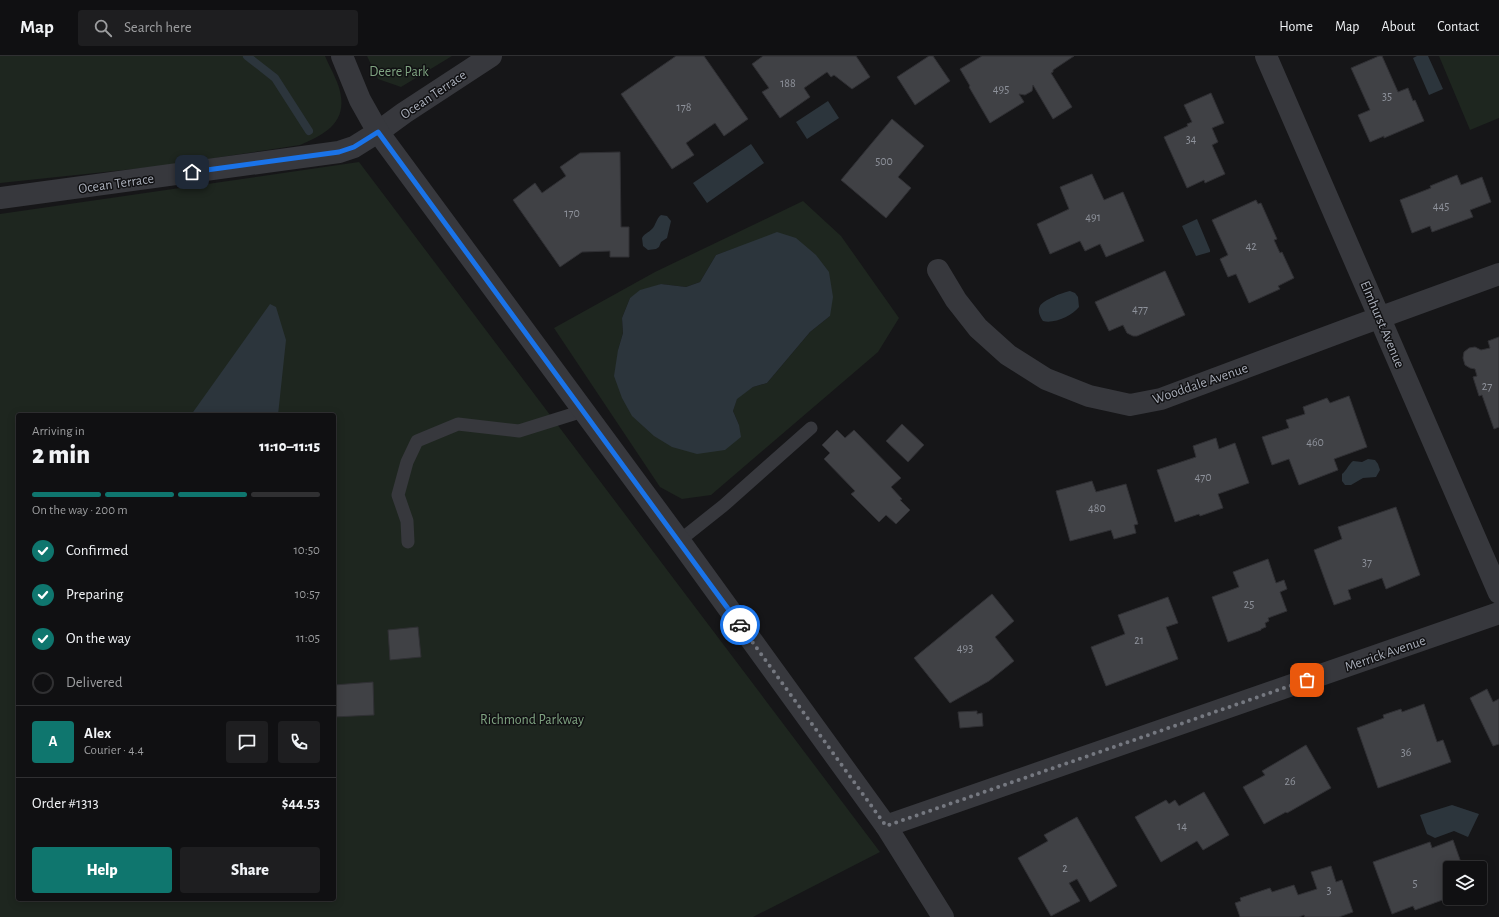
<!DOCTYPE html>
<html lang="en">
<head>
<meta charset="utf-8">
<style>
	:root { --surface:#101012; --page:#1e1e20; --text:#f1f3f6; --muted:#9c9d9f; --line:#303032; --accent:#0f766e }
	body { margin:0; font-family:"Alegreya Sans",sans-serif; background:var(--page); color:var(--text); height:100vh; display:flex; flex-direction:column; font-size:15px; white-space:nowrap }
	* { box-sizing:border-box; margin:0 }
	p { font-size:13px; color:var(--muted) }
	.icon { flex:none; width:22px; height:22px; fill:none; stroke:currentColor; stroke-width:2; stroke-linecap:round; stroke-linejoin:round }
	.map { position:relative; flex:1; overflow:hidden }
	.panel { position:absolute; left:16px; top:357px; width:320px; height:488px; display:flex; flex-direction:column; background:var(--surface); border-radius:4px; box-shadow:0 2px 10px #0003,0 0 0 1px var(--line) }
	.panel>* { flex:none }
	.controls { position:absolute; left:1443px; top:805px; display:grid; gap:8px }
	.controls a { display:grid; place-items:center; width:44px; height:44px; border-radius:4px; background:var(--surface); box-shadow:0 2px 10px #0003,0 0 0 1px var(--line); font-size:20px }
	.pin { position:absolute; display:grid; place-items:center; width:34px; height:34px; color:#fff; margin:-17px; border-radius:8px; box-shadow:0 2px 6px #0006 }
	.courier { position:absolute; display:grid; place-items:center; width:40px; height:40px; margin:-20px; border:3px solid #1a73e8; border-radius:50%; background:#fff; color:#222; box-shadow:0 1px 5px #0007 }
	.summary em { font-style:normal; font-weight:800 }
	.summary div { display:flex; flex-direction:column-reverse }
	.summary { display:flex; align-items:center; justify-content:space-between; height:68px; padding:0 16px }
	h1 { font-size:26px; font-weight:800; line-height:30px }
	.bar { display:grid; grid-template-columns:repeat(4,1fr); gap:6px 4px; align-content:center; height:48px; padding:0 16px }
	.bar i { height:5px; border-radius:3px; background:var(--line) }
	.bar .on { background:var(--accent) }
	.bar p { grid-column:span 4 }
	.line { display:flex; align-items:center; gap:10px; padding:0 16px; border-top:1px solid var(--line) }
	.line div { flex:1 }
	.round { display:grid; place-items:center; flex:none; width:42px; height:42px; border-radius:4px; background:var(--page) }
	ol { padding:0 16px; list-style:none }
	li { display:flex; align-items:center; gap:12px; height:44px }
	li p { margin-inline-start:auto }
	li .icon { padding:4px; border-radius:50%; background:var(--accent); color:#fff; stroke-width:4 }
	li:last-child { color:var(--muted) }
	li i { width:22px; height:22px; border:2px solid var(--line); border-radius:50% }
	.primary-button { display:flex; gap:8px; margin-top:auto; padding:8px 16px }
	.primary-button a { flex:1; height:46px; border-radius:4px; background:var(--accent); color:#fff; font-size:16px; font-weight:800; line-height:46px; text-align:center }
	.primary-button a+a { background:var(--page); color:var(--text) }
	header { display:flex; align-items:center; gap:24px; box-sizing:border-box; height:56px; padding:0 20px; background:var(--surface); border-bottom:1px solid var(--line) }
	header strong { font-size:19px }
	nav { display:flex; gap:22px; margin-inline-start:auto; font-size:14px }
	.search { width:280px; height:36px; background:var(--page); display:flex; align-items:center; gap:10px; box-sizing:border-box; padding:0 14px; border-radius:4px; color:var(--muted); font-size:15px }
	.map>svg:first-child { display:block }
	.green { fill:#1e261f; fill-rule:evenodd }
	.water { fill:#2c353c }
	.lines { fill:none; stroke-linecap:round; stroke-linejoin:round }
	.stream { stroke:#2c353c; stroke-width:8 }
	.building { fill:#404145; stroke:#303034 }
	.service { stroke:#37383d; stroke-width:13 }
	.minor { stroke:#37383d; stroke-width:22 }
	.tertiary { stroke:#37383d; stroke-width:22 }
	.done { stroke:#757880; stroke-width:4; stroke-dasharray:0 7.2 }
	.route { stroke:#1a73e8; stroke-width:5 }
	.labels { text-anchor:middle; stroke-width:3; stroke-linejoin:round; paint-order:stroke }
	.number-label { font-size:12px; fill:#8e929b }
	.park-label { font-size:14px; fill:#7fa381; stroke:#111113 }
	.street-label { font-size:14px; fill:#a8adb8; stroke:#111113 }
</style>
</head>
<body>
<header>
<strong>Map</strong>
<div class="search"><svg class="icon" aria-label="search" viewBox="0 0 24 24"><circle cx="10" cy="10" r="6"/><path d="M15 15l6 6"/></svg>Search here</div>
<nav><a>Home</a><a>Map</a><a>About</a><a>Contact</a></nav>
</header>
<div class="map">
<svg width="1499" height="861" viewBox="0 0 1499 861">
	<rect width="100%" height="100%" fill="#161618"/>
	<path class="green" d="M0,0H325C330,12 340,28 341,41C345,69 321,80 300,89L162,110L0,127Z
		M367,0H452L401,31L378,23Z
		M1439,0H1499V62L1470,74Z
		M359,106L880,796L753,861H0V158ZM18,359H334V843H18Z
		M803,145L841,180L899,262L878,296L711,439L682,443L660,431L554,272L655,216ZM738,191L830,260L810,276L767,327L753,331L737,342L733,355L739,369L618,294L623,277L622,262L630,242L661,228L686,231L700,226L716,199Z"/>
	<path class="water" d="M1417,0H1428L1443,33L1429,39L1413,2Z
		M828,45L839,62L807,83L796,66Z
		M751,88L764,107L707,147L693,127Z
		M661,159L667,160L671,165L667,182L661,186L659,191L656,193L648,194L643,190L642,182C645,177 648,177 652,173C656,169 656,163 661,159Z
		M1197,163L1210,194V196L1196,200L1182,170Z
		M777,176L796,182L816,199L829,216L833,241L830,260L810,276L767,327L753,331L737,343L733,355L739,369L741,381L725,394L697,398L672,391L654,380L632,360L622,342L614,320L618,294L623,277L622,262L630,242L640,234L661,228L686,231L700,226L716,199Z
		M1070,235L1075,237L1078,241L1079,251C1072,260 1054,268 1043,265C1040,261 1037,255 1040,250C1043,244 1064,236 1070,235Z
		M270,248L276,251L286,284L278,359H191Z
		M1368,403L1375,404L1378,408L1380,414L1376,421L1363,422L1351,429H1345L1342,425V418C1347,414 1348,409 1353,405L1362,406Z
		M1452,749L1479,758L1468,781L1454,775L1435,782L1427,778L1420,759Z"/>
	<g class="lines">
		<path class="stream" d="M247,0L275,22L309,75"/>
	</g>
	<path class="building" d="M676,0H704L748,63L724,80L715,67L686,87L694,99L672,113L621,38Z
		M763,0H856L870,21L852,33L834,19L831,21L827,16L804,32L810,41L780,62L762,36L769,32L752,8Z
		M929,0H933L950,25L915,49L897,21Z
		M982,0H1074L1053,14V16L1051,17L1072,51L1053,63L1033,29L1032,35L1025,39L1019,38L1024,46L990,67L969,31L970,30L960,13Z
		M1379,0H1382L1398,36L1408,32L1413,45L1415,44L1424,65L1384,82V80L1370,86L1358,59L1370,54L1351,12Z
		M1211,37L1224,67L1212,72L1218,86L1212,89L1225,118L1205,127L1204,124L1187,132L1164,81L1188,70L1187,68L1192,66L1184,49Z
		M892,63L924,90L898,121L911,132L886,162L841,124Z
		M620,96L621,171H629V201H610V195L582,196L560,211L513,144L535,127L542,137L566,120L560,111L580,97Z
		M1092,118L1104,144L1123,136L1144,185L1106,201L1100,188L1085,195L1080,185L1050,198L1037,168L1069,153L1060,131Z
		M1457,119L1461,129L1482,121L1491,146L1470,154L1473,161L1432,176L1430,170L1412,177L1400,144L1431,132L1430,130Z
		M1256,144L1258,148L1261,147L1277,183L1274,184L1280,197L1282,196L1294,222L1278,230L1280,233L1249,247L1236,218L1228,221L1220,203L1228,199L1212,164Z
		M1165,215L1185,259L1137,280H1133L1127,277L1123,269L1109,275L1095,246Z
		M1499,281V371L1494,373L1482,339L1479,340L1473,321L1477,320L1475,313L1470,312L1465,309L1463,302L1464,296L1469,292L1475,291L1481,294L1490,292L1488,285Z
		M1349,340L1367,391L1334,403L1338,414L1299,429L1289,403L1272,409L1262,381L1289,372L1286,364L1305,358L1303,351L1327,342L1330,347Z
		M902,368L924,389L908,406L886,385Z
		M837,374L845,382L854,374L901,422L891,431L902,443L900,444L910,454L896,468L886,459L879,466L851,438L855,435L824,403L830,397L822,389Z
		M1216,382L1219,393L1235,387L1249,427L1218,438L1223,452L1200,460L1199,458L1175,466L1157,414L1196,401L1193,390Z
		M1092,425L1096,436L1126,428L1138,468L1134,469L1136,477L1114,483L1111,474L1070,485L1056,435Z
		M1396,451L1420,519L1386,533L1382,522L1348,534L1351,543L1334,549L1314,494L1342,483L1338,471Z
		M1268,503L1276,527L1284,524L1287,533L1280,536L1287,555L1268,562L1269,565L1265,567L1266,571L1261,573V574L1228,586L1212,541L1239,531L1233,516Z
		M992,538L1014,565L995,581L1014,605L989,625L950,647L914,602Z
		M1168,541L1178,567L1166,571L1178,603L1106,630L1091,591L1125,578L1118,559Z
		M418,571L421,601L390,604L388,574Z
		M373,626L374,659L334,661V629Z
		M1487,633L1493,646L1499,643V688L1493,690L1470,642Z
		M1424,648L1437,686L1443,684L1451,706L1378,732L1357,672L1384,662L1383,659L1401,653L1402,656Z
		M977,655V658L982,657L983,670L960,672L958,656Z
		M1306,689L1331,732L1287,757L1286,756L1264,768L1243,731L1265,719L1262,715Z
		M1204,736L1229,779L1203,794L1197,785L1161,806L1135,761L1166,744L1169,748L1175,744L1179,750Z
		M1077,761L1117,830L1090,846L1077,823L1069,827L1080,845L1051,860L1018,802L1048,785L1044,779Z
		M1453,784L1463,812H1450V842H1454L1449,844L1448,842L1415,854L1413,850L1392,858L1373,806L1430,786L1432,792Z
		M1331,810L1336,826L1342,824L1353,856L1339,861H1305L1304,859L1299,861H1240L1235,847L1241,845L1240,842L1270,832L1272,836L1294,829L1298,839L1317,833L1311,816Z"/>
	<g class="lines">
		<path class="service" d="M679,485L723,450L811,372
			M408,486L407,465L398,439L407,406L417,385L458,368L519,375L583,355"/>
		<path class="minor" d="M1266,0L1499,537
			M378,76L404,57L491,0
			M938,214L956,244L978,272L1008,299L1046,323L1089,340L1130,349L1161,343L1351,272L1499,218
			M886,770L1499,557"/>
		<path class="tertiary" d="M342,0L360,44L378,76L684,491L886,770L943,861
			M0,142L339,96L354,91L378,76"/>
	</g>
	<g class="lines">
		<path class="done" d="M740,569L886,770L1307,624"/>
		<path class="route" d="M192,116L339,96L354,91L378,76L740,569"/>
	</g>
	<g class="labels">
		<g class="number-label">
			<text x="788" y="31">188</text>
			<text x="1001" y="37">495</text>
			<text x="1387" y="44">35</text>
			<text x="684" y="55">178</text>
			<text x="1191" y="87">34</text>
			<text x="884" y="109">500</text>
			<text x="1441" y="154">445</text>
			<text x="572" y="161">170</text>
			<text x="1093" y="165">491</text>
			<text x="1251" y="194">42</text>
			<text x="1140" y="257">477</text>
			<text x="1487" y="334">27</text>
			<text x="1315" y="390">460</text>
			<text x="1203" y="425">470</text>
			<text x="1097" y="456">480</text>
			<text x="1367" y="510">37</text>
			<text x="1249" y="552">25</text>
			<text x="1139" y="588">21</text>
			<text x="965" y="596">493</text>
			<text x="1406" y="700">36</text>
			<text x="1290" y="729">26</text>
			<text x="1182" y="774">14</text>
			<text x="1065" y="816">2</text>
			<text x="1415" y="831">5</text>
			<text x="1329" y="838">3</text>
		</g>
		<g class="park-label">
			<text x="399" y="20">Deere Park</text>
			<text x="532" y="668">Richmond Parkway</text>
		</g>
		<g class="street-label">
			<text transform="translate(433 38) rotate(-34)" y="5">Ocean Terrace</text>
			<text transform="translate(116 127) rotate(-8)" y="5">Ocean Terrace</text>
			<text transform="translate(1383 268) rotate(67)" y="5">Elmhurst Avenue</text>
			<text transform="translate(1200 327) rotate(-19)" y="5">Wooddale Avenue</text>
			<text transform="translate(1385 597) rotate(-19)" y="5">Merrick Avenue</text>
		</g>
	</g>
</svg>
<div class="controls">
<a><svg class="icon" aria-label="layers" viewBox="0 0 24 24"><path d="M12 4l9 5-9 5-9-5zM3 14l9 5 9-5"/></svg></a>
</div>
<div class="pin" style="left:1307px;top:624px;background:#ea580c"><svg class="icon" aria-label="bag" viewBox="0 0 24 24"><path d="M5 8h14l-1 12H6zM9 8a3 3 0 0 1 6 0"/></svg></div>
<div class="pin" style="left:192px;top:116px;background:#1f2937"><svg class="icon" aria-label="home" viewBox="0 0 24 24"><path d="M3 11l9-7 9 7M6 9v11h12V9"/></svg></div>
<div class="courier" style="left:740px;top:569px"><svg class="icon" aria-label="car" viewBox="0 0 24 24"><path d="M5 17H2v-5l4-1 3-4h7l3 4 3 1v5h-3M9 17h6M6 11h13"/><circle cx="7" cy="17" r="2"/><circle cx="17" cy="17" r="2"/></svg></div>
<section class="panel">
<div class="summary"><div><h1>2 min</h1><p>Arriving in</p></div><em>11:10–11:15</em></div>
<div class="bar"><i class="on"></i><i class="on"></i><i class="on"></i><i></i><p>On the way · 200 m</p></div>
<ol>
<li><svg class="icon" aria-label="check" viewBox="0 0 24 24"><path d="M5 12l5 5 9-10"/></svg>Confirmed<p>10:50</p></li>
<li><svg class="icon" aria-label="check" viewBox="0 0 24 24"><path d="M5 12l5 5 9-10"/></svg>Preparing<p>10:57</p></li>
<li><svg class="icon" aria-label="check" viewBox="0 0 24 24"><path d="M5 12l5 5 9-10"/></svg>On the way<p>11:05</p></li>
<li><i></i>Delivered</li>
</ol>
<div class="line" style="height:72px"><b class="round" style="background:var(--accent);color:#fff">A</b><div><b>Alex</b><p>Courier · 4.4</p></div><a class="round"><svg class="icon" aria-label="chat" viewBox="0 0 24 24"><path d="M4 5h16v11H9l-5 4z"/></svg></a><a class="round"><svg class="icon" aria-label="phone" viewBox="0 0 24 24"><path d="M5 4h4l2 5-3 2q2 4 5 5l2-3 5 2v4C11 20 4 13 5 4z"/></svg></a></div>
<div class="line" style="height:52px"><div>Order #1313</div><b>$44.53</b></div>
<div class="primary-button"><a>Help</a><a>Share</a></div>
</section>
</div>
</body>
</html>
